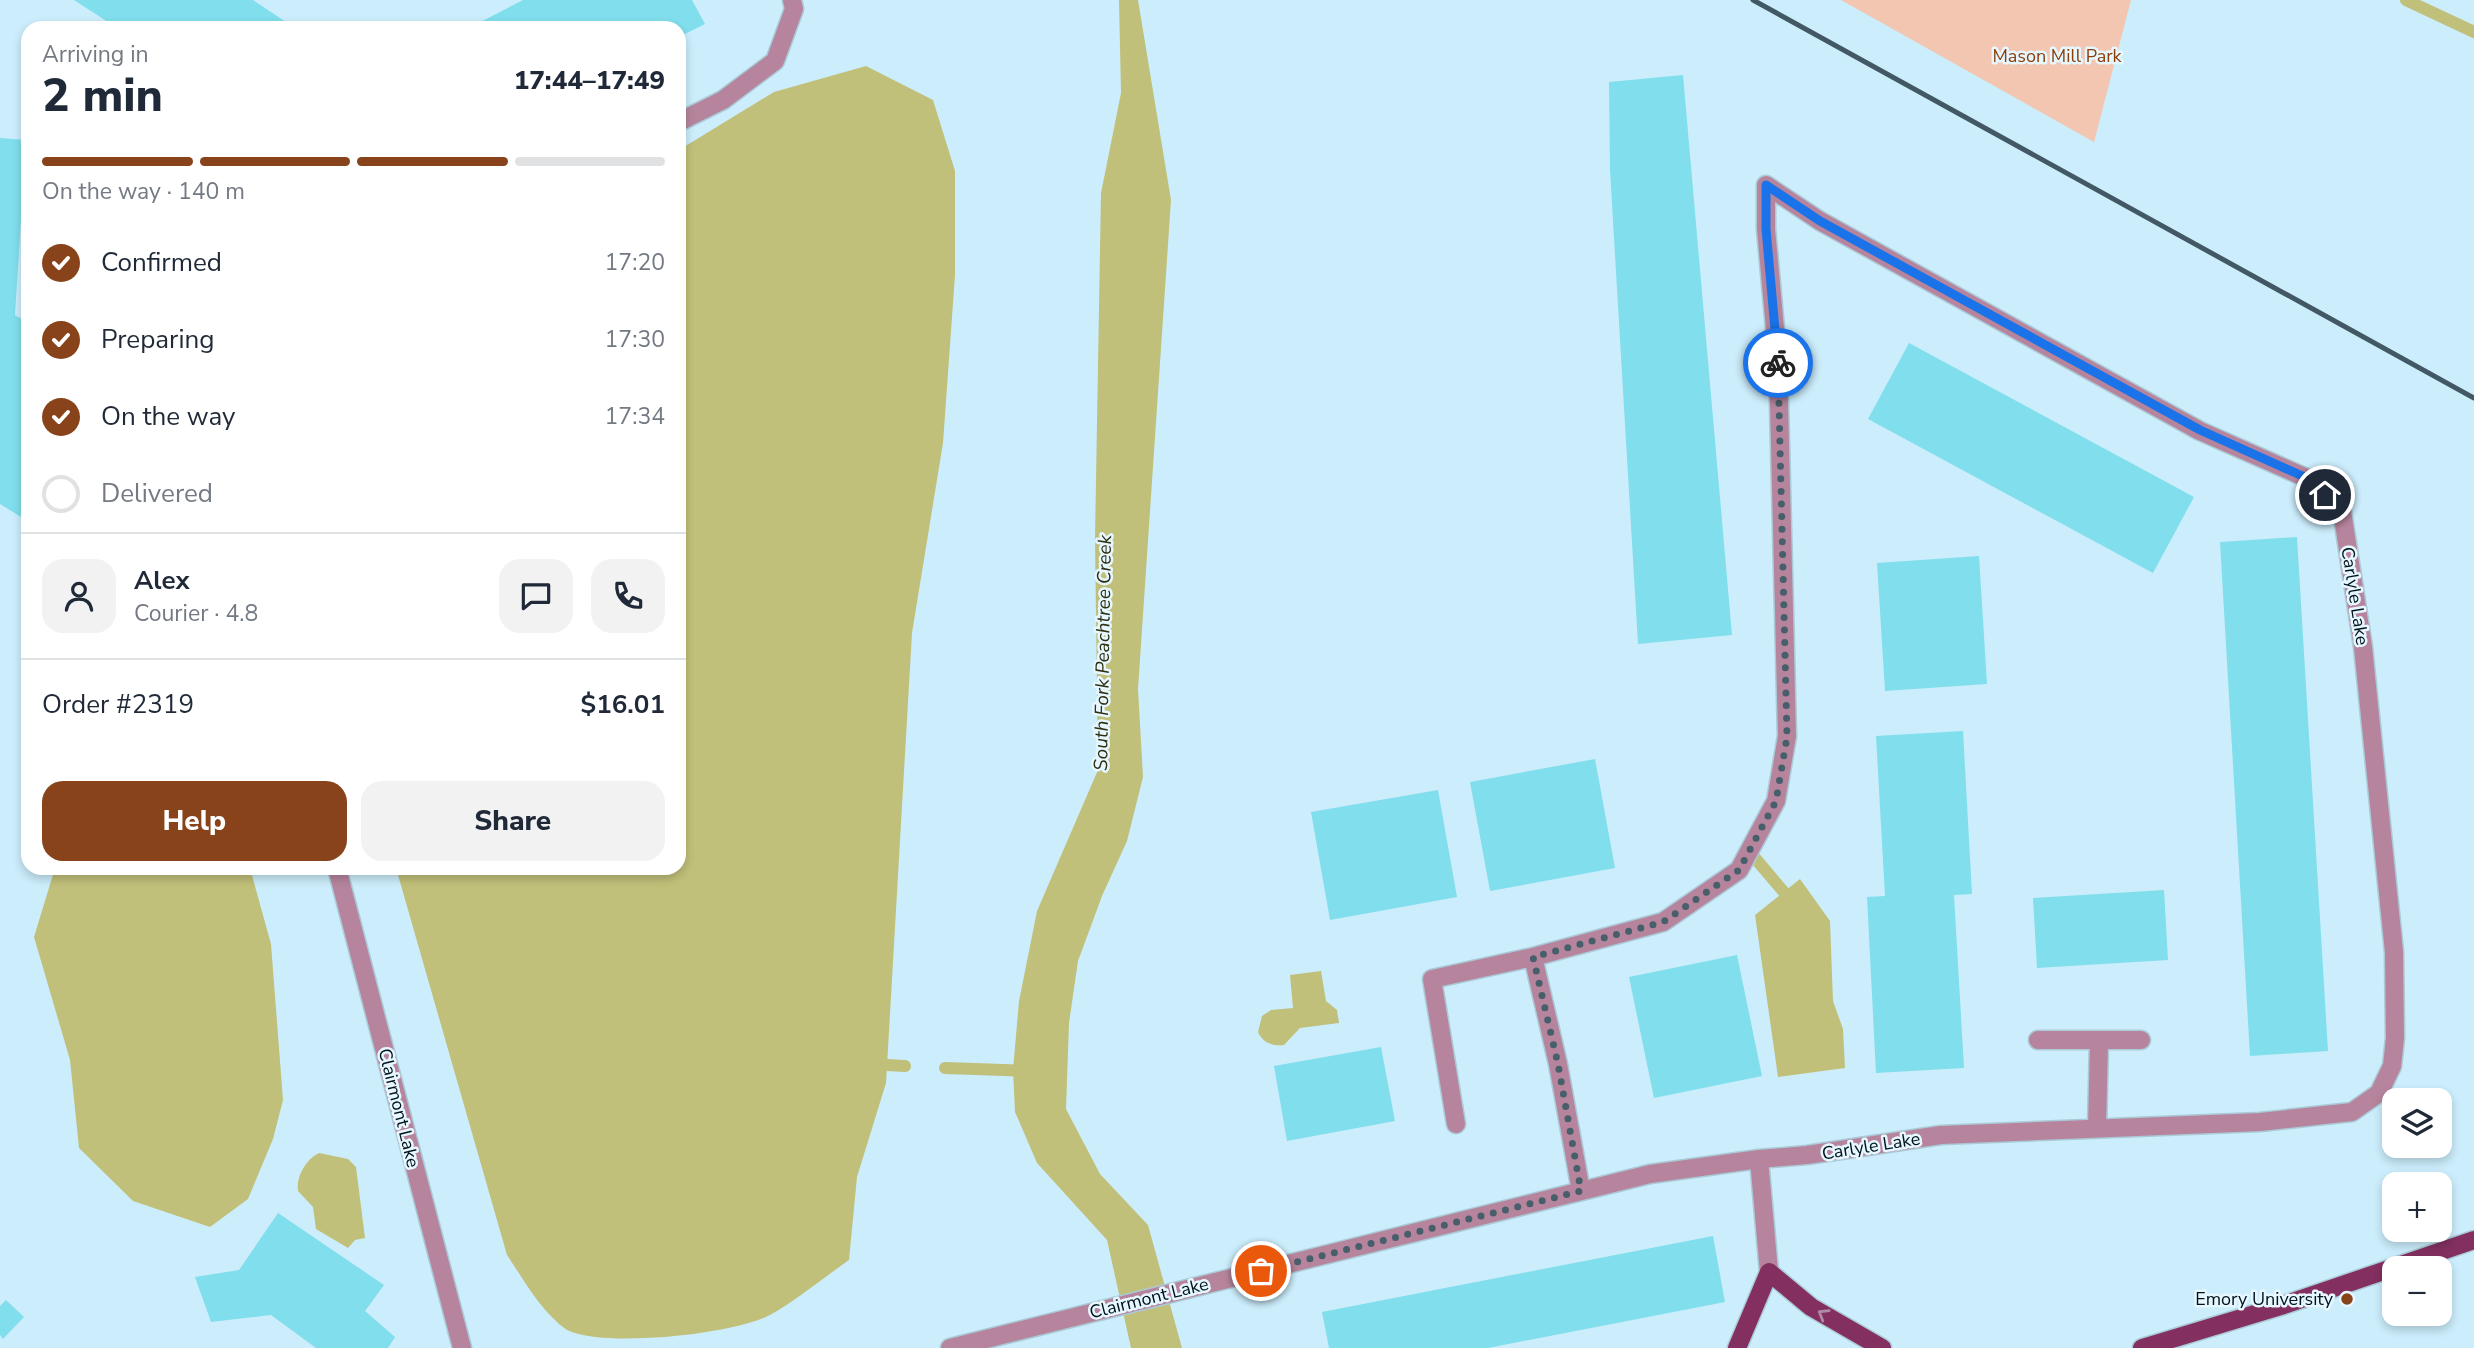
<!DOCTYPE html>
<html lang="en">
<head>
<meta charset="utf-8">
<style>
	:root { --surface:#fff; --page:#f2f2f3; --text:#1f2937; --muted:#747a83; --line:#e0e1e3; --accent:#88431a }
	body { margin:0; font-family:"Nunito Sans",sans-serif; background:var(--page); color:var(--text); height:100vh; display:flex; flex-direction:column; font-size:26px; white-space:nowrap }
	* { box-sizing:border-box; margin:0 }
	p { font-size:23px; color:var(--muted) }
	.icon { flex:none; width:38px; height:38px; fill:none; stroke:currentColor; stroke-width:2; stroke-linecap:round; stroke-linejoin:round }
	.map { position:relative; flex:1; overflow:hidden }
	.panel { position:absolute; left:21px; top:21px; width:665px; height:854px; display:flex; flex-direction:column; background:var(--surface); border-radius:21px; box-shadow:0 4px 10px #0003 }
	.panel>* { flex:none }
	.controls { position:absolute; left:2382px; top:1088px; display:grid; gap:14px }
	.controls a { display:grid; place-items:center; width:70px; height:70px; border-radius:14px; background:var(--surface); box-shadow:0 4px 10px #0003; font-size:35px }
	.pin { position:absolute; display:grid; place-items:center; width:60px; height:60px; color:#fff; margin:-30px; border:4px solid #fff; border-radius:50%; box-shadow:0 2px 7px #0007 }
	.courier { position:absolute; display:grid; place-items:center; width:70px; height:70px; margin:-35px; border:5px solid #1a73e8; border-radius:50%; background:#fff; color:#222; box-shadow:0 2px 9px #0007 }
	.head em { font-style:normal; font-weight:800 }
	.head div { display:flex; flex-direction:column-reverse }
	.head { display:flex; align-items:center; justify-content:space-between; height:119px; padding:0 21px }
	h1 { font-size:46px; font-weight:800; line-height:52px }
	.bar { display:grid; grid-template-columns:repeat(4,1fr); gap:10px 7px; align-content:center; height:84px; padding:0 21px }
	.bar i { height:9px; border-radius:5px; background:var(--line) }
	.bar .active { background:var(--accent) }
	.bar p { grid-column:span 4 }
	.line { display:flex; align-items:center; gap:18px; padding:0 21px; border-top:2px solid var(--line) }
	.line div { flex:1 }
	.round { display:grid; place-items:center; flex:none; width:74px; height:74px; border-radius:21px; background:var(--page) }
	ol { padding:0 21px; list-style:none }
	li { display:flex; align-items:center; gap:21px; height:77px }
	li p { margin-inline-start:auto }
	li .icon { padding:7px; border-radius:50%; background:var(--accent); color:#fff; stroke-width:4 }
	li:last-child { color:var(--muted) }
	li i { width:38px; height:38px; border:4px solid var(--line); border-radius:50% }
	.primary-button { display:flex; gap:14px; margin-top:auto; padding:14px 21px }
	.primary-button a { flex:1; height:80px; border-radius:21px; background:var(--accent); color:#fff; font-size:28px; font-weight:800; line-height:80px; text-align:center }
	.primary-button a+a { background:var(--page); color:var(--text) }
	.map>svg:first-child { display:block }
	.green { fill:#f2c6b0 }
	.water { fill:#c1c07a }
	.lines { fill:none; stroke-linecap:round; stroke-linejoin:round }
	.stream { stroke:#c1c07a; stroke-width:12 }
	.building { fill:#81deec }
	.minor-casing { stroke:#abcad8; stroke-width:21 }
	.major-casing { stroke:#abcad8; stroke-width:21 }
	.minor { stroke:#b6859d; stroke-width:18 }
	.major { stroke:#832f60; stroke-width:18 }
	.rail { stroke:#425965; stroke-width:5 }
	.oneway { stroke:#b089a8 }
	.done { stroke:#475f6a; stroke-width:7; stroke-dasharray:0 12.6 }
	.route { stroke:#1a73e8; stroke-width:9 }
	.poi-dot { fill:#88431a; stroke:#e7f7ff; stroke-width:2.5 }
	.labels { text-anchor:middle; stroke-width:5; stroke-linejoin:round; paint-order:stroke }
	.park-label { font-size:18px; fill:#8b3e08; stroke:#e7f7ff }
	.street-label { font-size:18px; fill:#00121c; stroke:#e7f7ff }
	.poi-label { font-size:18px; fill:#00121c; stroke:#e7f7ff; text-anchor:end }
	.water-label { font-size:19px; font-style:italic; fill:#303011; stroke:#e7f7ff }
</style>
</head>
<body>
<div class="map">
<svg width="2474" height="1348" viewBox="0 0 2474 1348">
	<rect width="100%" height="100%" fill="#ccedfc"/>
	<path class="green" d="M1841,0H2131L2094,142Z"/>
	<path class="water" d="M1119,0H1138L1171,200L1138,689L1143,777L1127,841L1102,896L1078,961L1069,1023L1066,1109L1100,1174L1148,1225L1182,1348H1131L1107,1240L1037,1163L1015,1112L1013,1070L1019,1001L1037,911L1098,770L1095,538L1101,193L1121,93Z
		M866,66L933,100L955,171V275L943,443L912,633L886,1083L857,1177L849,1260C823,1278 797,1300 770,1315C733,1335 602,1348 567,1330C541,1312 524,1280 507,1255L396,868H679V150L774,92Z
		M55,868H250L271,944L283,1100L273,1139L248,1199L210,1227L133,1201L79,1148L70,1060L34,937Z
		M1800,879L1830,921L1833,1001L1843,1029L1845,1068L1778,1077L1755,915Z
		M1321,971L1326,1001L1337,1010L1339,1023L1300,1028L1284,1045C1272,1046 1263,1043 1258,1032L1262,1016L1271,1010L1293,1008L1290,975Z
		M319,1153L348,1159L356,1167L365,1238L355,1240L348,1248L316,1229L313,1207L298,1191C296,1177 306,1159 319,1153Z"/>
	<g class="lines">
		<path class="stream" d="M2406,0L2474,32
			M1749,851L1794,904
			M887,1065L905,1066
			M945,1068L1029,1071"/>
	</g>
	<path class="building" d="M74,0H253L295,28H117Z
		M523,0H692L705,24L679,37V28H469Z
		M1683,75L1732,635L1638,644L1610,170L1609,82Z
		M0,138L26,140L15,315L28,323V506L21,517L0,504Z
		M1909,343L2194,497L2153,573L1868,419Z
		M2297,537L2328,1051L2250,1056L2220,542Z
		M1979,556L1987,684L1885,691L1877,563Z
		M1963,731L1972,894L1954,895L1964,1068L1876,1073L1867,897L1885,896L1876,736Z
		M1595,759L1615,868L1490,891L1470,782Z
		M1438,790L1457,897L1330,920L1311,812Z
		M2164,890L2168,960L2037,968L2033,898Z
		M1737,955L1762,1076L1654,1098L1629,977Z
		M1381,1047L1395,1121L1287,1141L1274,1066Z
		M278,1213L384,1285L365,1311L395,1337L388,1348H316L271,1315L211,1322L195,1277L239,1270Z
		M1713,1236L1725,1302L1488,1348H1329L1322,1312Z
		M6,1300L24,1317L3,1339L0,1335V1306Z"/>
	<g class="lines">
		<defs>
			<path id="minor" d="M679,122L723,100L775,61L794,9L792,0
				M337,868L462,1348
				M2038,1040H2141
				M1456,1124L1432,979L1533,957
				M2097,1128L2099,1042
				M1581,1191L1558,1064L1533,957L1663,922L1739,870L1776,801L1787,736L1778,362L1766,229V185L1820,221L2200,431L2309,479L2342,511L2363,647L2394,952L2395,1038L2392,1066L2379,1093L2352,1112L2260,1122L1941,1135L1807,1155L1759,1159L1769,1272
				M950,1348L1650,1174L1759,1159"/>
			<path id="major" d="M1737,1348L1769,1272L1811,1307L1882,1348
				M2142,1348L2281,1306L2474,1240"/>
		</defs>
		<use href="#minor" class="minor-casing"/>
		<use href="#major" class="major-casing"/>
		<use href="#minor" class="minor"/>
		<use href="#major" class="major"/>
		<path class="rail" d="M1753,0L2474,398"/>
	</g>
	<defs><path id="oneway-chevron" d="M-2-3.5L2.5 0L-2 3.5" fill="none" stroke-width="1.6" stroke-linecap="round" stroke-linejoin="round" transform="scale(1.75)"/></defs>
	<use class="oneway" href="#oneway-chevron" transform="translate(1823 1314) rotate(-149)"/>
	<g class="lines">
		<path class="done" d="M1261,1271L1581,1191L1558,1064L1533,957L1663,922L1739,870L1776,801L1787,737L1778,363"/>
		<path class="route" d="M1778,363L1766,229V185L1820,221L2200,430L2309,479L2325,495"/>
	</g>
	<circle class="poi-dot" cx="2347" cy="1299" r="7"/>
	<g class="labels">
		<g class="park-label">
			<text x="2057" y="62">Mason Mill Park</text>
		</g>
		<g class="street-label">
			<text transform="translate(2355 596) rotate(81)" y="6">Carlyle Lake</text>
			<text transform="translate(399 1108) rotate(76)" y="6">Clairmont Lake</text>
			<text transform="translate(1871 1146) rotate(-9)" y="6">Carlyle Lake</text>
			<text transform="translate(1149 1298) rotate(-14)" y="6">Clairmont Lake</text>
		</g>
		<g class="poi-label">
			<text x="2333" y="1305">Emory University</text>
		</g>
		<g class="water-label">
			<text transform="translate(1102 653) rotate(-89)" y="7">South Fork Peachtree Creek</text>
		</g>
	</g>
</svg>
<div class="controls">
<a><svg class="icon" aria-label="layers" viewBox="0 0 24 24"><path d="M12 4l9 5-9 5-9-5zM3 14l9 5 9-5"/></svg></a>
<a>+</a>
<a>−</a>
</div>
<div class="pin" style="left:1261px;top:1271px;background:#ea580c"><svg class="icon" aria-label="bag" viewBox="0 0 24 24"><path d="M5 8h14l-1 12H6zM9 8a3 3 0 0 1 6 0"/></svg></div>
<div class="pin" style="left:2325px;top:495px;background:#1f2937"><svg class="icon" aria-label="home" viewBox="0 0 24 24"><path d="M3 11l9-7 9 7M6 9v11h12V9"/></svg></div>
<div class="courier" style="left:1778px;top:363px"><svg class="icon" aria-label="bike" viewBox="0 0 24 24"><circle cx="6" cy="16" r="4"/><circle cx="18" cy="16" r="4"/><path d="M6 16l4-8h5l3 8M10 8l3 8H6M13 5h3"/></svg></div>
<section class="panel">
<div class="head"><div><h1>2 min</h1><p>Arriving in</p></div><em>17:44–17:49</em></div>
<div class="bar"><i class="active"></i><i class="active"></i><i class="active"></i><i></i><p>On the way · 140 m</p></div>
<ol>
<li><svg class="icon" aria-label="check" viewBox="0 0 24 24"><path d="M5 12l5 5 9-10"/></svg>Confirmed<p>17:20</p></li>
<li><svg class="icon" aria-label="check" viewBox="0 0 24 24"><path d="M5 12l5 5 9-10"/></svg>Preparing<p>17:30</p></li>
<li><svg class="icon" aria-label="check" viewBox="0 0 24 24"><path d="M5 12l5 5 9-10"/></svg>On the way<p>17:34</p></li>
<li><i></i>Delivered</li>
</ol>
<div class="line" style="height:126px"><a class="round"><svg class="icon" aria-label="person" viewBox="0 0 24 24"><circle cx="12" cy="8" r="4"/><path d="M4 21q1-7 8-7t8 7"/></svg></a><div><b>Alex</b><p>Courier · 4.8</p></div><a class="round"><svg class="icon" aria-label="chat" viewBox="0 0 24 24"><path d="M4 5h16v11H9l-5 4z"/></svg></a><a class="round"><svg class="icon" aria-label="phone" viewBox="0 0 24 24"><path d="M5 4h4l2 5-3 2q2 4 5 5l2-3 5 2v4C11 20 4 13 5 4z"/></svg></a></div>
<div class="line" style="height:91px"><div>Order #2319</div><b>$16.01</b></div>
<div class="primary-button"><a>Help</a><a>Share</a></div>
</section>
</div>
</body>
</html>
